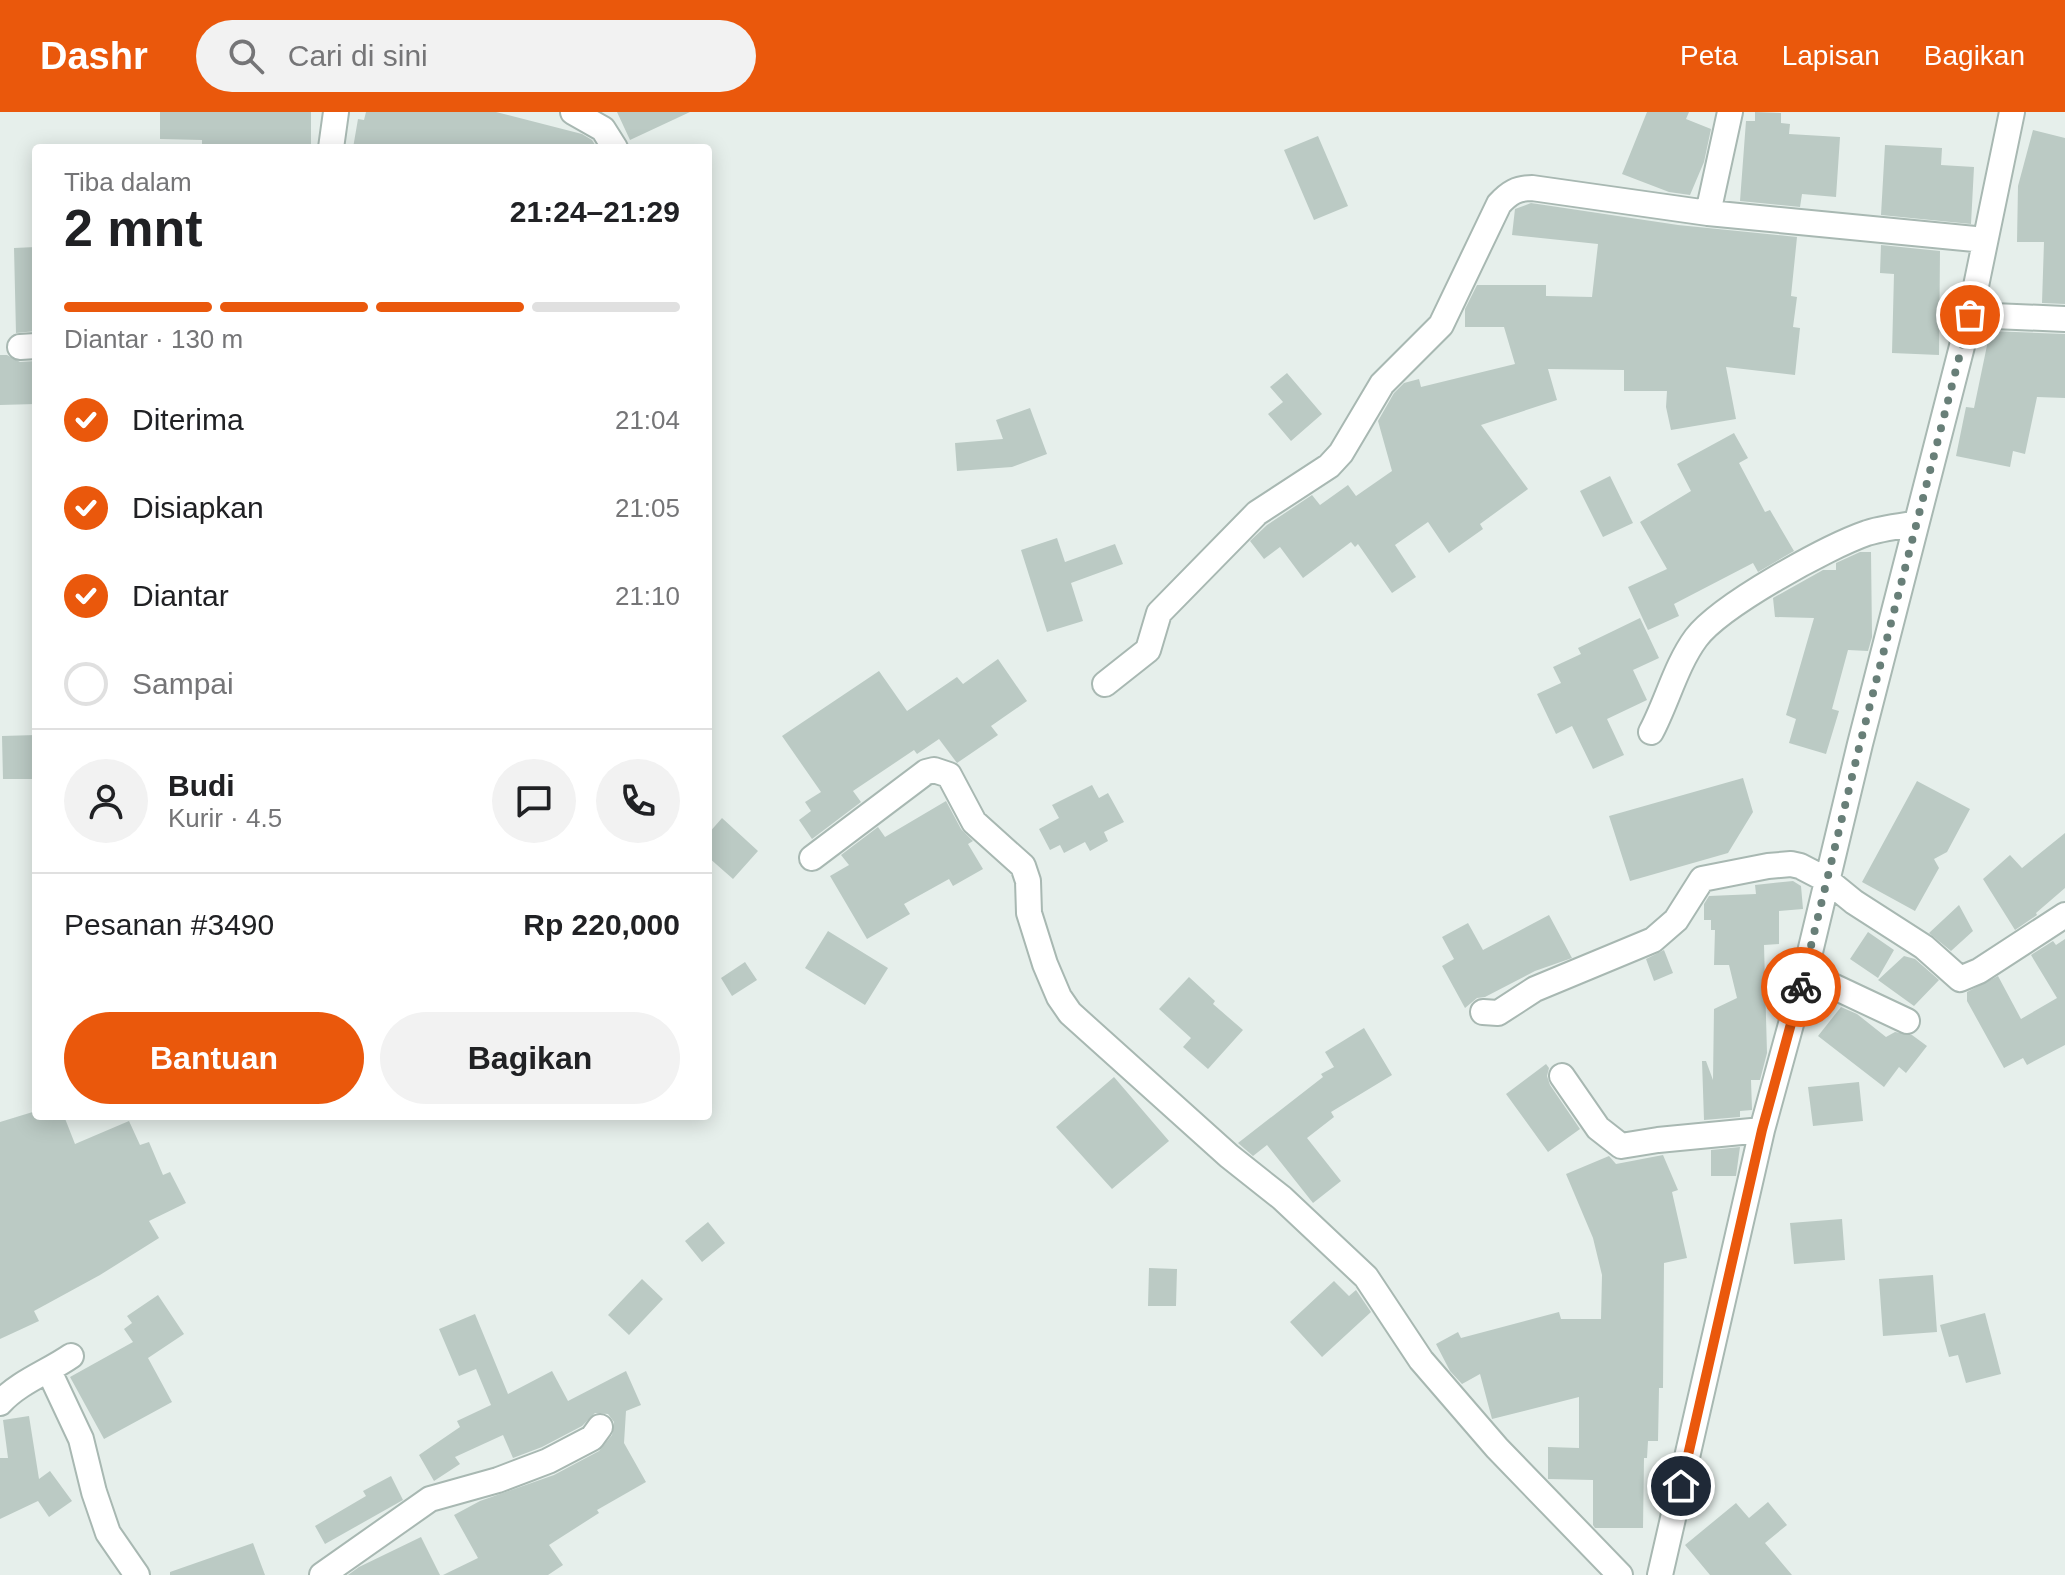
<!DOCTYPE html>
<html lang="id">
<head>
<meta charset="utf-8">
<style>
	:root { --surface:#fff; --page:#f2f2f2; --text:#202124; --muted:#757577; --line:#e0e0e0; --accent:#ea580c }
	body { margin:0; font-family:Arial,sans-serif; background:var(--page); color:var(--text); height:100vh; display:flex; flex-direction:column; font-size:30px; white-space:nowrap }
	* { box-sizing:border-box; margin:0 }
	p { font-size:26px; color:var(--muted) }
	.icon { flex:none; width:44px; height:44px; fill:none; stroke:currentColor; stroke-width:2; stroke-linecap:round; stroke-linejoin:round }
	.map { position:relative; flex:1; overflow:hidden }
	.drawer { position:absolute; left:32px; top:32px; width:680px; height:976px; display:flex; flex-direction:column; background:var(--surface); border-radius:8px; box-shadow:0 4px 20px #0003 }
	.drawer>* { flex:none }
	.pin { position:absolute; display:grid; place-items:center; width:68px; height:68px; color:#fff; margin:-34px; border:4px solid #fff; border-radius:50%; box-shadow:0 2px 8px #0007 }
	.courier { position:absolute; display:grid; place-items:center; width:80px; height:80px; margin:-40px; border:6px solid #ea580c; border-radius:50%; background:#fff; color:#222; box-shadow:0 2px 10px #0007 }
	.overview em { font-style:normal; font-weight:800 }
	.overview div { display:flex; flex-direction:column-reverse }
	.overview { display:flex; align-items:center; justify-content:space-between; height:136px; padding:0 32px }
	h1 { font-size:52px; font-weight:800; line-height:60px }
	.bar { display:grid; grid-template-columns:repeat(4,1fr); gap:12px 8px; align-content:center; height:96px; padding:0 32px }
	.bar i { height:10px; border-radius:6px; background:var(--line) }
	.bar .active { background:var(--accent) }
	.bar p { grid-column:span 4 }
	.line { display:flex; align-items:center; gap:20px; padding:0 32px; border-top:2px solid var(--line) }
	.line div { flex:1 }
	.round { display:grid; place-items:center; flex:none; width:84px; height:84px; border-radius:42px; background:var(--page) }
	ol { padding:0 32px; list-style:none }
	li { display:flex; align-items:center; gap:24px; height:88px }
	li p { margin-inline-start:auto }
	li .icon { padding:8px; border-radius:50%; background:var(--accent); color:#fff; stroke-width:4 }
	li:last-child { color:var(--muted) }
	li i { width:44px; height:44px; border:4px solid var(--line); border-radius:50% }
	.button { display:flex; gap:16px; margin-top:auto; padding:16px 32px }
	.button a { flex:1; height:92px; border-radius:48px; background:var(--accent); color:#fff; font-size:32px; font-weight:800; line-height:92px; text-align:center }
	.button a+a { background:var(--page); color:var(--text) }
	header { display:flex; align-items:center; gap:48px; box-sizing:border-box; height:112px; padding:0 40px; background:var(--accent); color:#fff }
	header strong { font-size:38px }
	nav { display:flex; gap:44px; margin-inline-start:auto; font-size:28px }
	.search { width:560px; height:72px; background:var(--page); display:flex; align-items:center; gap:20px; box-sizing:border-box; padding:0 28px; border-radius:44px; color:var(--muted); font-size:30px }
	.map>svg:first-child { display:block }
	.building { fill:#bbcac4 }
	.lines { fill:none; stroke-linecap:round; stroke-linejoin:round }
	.street-casing { stroke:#a8b8b2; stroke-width:28 }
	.street { stroke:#fff; stroke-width:24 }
	.done { stroke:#687f78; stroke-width:8; stroke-dasharray:0 14.4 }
	.route { stroke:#ea580c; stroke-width:10 }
</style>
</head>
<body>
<header>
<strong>Dashr</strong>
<div class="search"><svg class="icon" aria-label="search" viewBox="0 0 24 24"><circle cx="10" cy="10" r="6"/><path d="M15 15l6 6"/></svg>Cari di sini</div>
<nav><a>Peta</a><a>Lapisan</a><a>Bagikan</a></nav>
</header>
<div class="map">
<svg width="2065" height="1463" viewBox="0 0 2065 1463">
	<rect width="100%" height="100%" fill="#e6efeb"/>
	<path class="building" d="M160,0H311V36H202V28L160,27Z
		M366,0H496L582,22L592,28L597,36H353L358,7L364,8Z
		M617,0H690L630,28Z
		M1647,0H1689L1686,7L1711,17L1704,50L1690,83L1669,80L1622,62Z
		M1755,0L1781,1V11L1790,12L1789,22L1840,25L1836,85L1802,82L1800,95L1740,89L1746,9H1755Z
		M2033,18L2065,26V192L2042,191L2044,130H2017L2018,74Z
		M1318,24L1348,94L1314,108L1284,38Z
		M1885,33L1942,36L1941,53L1974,55L1971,112L1881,103Z
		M1531,91L1678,113L1797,125L1791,184L1797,185L1793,215L1800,216L1795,263L1726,255L1736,307L1671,318L1666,295L1667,279H1624V258L1548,257L1557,288L1481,313L1528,377L1480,412L1483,417L1449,441L1428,410L1395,433L1416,465L1392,481L1358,432L1355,435L1351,430L1303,466L1280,435L1264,447L1250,429L1267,413L1312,383L1320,393L1348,373L1356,384L1392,359L1378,309L1394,281L1404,271L1419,267L1421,275L1515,252L1504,215H1465V197L1477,173H1546V184L1592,185L1598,132L1512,123L1515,97Z
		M1881,133L1940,139L1939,243L1892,241L1894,162L1880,161Z
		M36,135V219L16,221L14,136Z
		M1990,219L2065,222V286L2037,285L2025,342L2013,339L2010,355L1956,344L1966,295L1974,296Z
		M0,243H7L20,250L36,249V292L0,293Z
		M1287,261L1322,302L1291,329L1268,302L1283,290L1270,275Z
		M1030,296L1047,342L1012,355L957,359L955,331L1003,327L996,308Z
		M1734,321L1748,346L1739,351L1765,400L1770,398L1794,439L1758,460L1753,451L1674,492L1679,504L1648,518L1628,475L1667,457L1640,410L1691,379L1677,352Z
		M1610,364L1633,411L1603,425L1580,379Z
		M1057,426L1065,450L1115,432L1123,452L1071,471L1083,509L1047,520L1021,438Z
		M1860,440H1871L1872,525L1868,539L1848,538L1832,597L1839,599L1826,642L1789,631L1796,607L1786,603L1814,506L1775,505L1773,486L1823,458H1836V451Z
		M1640,506L1659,546L1633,558L1647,588L1607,607L1624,643L1593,657L1572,614L1556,622L1537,582L1561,571L1553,555L1581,542L1578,536Z
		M998,547L1027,589L991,614L998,623L957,651L939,627L917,642L914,638L853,679L861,690L812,727L799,708L811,699L805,690L821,680L782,624L879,559L907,599L957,565L963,572Z
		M36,623V667H3L2,624Z
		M1743,666L1753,700L1728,741L1630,769L1609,704Z
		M1917,669L1970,697L1947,740L1934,747L1939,756L1915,799L1862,770Z
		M1092,673L1099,686L1108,681L1124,710L1104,720L1108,729L1090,739L1085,730L1064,741L1060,733L1050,738L1039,717L1059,706L1052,693Z
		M946,689L961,717L973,729L968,732L983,757L953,774L949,767L904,792L910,802L867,827L830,764L849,753L841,743L878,715L885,725Z
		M722,706L758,739L733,767L708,745V722Z
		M2065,721V776L2036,801L2037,803L2015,818L1983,767L2010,743L2022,756Z
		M1793,769L1801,774L1803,797L1779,799V832L1764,833L1767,941L1760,968H1751L1752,998L1740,999V1005L1704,1008L1702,949H1706L1713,968L1714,897L1737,886L1729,853H1714L1715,818H1711V808H1704V792L1709,784L1756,782L1755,773Z
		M1959,793L1973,819L1951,839L1929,821Z
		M1549,803L1572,846L1535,859L1485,885L1477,886L1465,896L1442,854L1454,847L1442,825L1468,811L1483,838Z
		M828,819L888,856L865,893L805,856Z
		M1868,820L1894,838L1878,866L1850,847Z
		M2065,827V933L2027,953L2023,946L2004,956L1967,889V880L1998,864L2021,907L2057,886L2031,843L2053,829L2056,833Z
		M1664,838L1673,861L1654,869L1646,847Z
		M1904,844L1915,847L1939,868L1914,894L1878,868Z
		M745,850L757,868L732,884L721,866Z
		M1189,865L1215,889L1213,892L1243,918L1208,957L1183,935L1191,926L1159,897Z
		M1841,895L1857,902L1886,925L1895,920L1912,923L1927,934L1906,961L1899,955L1884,975L1818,924Z
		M1364,916L1392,963L1331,1000L1334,1005L1307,1026L1341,1069L1313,1091L1267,1033L1253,1044L1238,1031L1323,965L1321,962L1334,955L1325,940Z
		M1546,952L1549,956L1547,964L1550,973L1580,1017L1548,1040L1506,982Z
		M1114,965L1169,1029L1112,1077L1056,1015Z
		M1859,970L1863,1009L1813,1014L1808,975Z
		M36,999V1004H64L75,1032L129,1009L140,1033L149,1030L163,1063L170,1060L186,1091L149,1109L159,1126L100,1163L34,1199L39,1209L0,1227V1010Z
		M1740,1035L1736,1064H1711V1038Z
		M1663,1043L1678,1078L1672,1080L1687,1146L1664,1151L1663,1276H1659L1658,1329H1648L1647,1346H1644L1643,1416H1595L1593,1413V1368L1548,1367V1335L1579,1336V1285L1492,1307L1480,1262L1462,1272L1450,1259L1436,1232L1458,1220L1461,1226L1559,1200L1561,1207H1601L1602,1163L1593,1126L1566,1062L1609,1044L1616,1052Z
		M1842,1107L1845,1148L1794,1152L1790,1111Z
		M708,1110L725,1131L702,1150L685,1129Z
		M1149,1156L1177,1157L1176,1194H1148Z
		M1933,1163L1937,1220L1883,1224L1879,1167Z
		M642,1167L663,1187L629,1223L608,1203Z
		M1334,1169L1349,1184L1356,1178L1371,1200L1322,1245L1290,1210Z
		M158,1183L184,1222L148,1246L172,1290L104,1327L70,1265L133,1230L124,1217L132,1211L127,1204Z
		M1985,1201L2001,1262L1966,1271L1958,1243L1949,1245L1940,1213Z
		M475,1202L508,1282L552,1259L568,1289L626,1259L641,1293L626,1299L624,1331L646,1370L597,1398L599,1401L549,1433L563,1453L548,1463H443L478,1446L454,1403L480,1389L554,1363L599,1339L612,1323L614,1310L608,1302L595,1301L582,1314L542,1335L513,1346L503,1323L455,1345L460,1352L434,1369L419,1343L460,1315L457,1309L491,1293L476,1257L459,1264L439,1217Z
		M29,1304L39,1367L50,1359L72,1389L49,1405L38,1389L0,1407V1346H8L3,1308Z
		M391,1364L403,1388L325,1432L315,1414L366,1384L363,1379Z
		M1768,1390L1787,1413L1765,1431L1792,1463H1710L1685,1433L1736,1391L1749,1406Z
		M421,1425L440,1463H348L359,1455Z
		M253,1431L265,1463H170V1460Z"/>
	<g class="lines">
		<defs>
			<path id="street" d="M573,0L603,17L615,36
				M331,36L336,0
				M1708,101L1730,0
				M1970,203L2065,207
				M20,235L36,234
				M1105,572L1148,538L1159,501L1257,401L1329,354L1341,341L1382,272L1441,213L1499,92C1509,81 1517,76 1532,76L1708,101L1985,128
				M1651,620C1667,590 1676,553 1696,526C1721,493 1827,435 1867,421C1883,416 1899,414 1915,412
				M812,746L926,660L934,658L949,663L974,710L1023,754L1028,769L1029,801L1045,852L1059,885L1070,901L1229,1044L1282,1086L1366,1165L1421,1248L1497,1336L1620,1463
				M1805,861L1907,909
				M1483,900L1498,901L1535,877L1653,828L1676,808L1702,767L1768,754L1791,752L1800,754L1827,768L1854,790L1924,835L1960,867L1979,859L2065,803
				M1562,964L1598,1016L1621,1034L1658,1028L1762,1018
				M49,1259L81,1327L94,1380L108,1421L137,1463
				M0,1291C19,1270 48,1260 71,1244
				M322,1463L430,1387L498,1368L548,1349L592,1326L600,1315
				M1660,1463L1762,1018L1805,861L1860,632L1970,203L2012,0"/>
		</defs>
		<use href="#street" class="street-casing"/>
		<use href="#street" class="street"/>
	</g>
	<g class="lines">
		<path class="done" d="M1801,875L1860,632L1970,203"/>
		<path class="route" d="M1681,1374L1762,1018L1801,875"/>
	</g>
</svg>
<div class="pin" style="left:1970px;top:203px;background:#ea580c"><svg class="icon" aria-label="bag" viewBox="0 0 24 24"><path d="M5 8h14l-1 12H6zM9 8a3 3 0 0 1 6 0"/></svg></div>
<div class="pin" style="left:1681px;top:1374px;background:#1f2937"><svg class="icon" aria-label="home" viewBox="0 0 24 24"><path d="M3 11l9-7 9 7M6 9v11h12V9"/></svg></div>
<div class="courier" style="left:1801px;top:875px"><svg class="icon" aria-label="bike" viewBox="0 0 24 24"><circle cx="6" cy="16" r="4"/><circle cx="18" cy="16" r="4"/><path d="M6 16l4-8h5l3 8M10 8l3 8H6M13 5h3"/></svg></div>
<section class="drawer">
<div class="overview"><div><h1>2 mnt</h1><p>Tiba dalam</p></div><em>21:24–21:29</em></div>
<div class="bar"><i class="active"></i><i class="active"></i><i class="active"></i><i></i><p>Diantar · 130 m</p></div>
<ol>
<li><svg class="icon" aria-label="check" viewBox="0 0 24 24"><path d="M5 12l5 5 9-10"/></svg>Diterima<p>21:04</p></li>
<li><svg class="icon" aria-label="check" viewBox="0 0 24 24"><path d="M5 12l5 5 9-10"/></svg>Disiapkan<p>21:05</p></li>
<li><svg class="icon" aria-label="check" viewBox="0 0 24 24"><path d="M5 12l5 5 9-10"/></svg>Diantar<p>21:10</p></li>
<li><i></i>Sampai</li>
</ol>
<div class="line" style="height:144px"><a class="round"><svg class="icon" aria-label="person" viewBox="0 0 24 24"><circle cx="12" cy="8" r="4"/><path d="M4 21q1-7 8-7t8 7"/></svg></a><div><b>Budi</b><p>Kurir · 4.5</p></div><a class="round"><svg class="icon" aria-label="chat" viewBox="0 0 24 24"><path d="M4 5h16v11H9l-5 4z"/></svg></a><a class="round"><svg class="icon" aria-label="phone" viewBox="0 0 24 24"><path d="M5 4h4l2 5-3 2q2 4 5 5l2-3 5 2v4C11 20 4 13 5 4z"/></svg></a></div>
<div class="line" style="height:104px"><div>Pesanan #3490</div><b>Rp 220,000</b></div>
<div class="button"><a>Bantuan</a><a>Bagikan</a></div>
</section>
</div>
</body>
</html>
